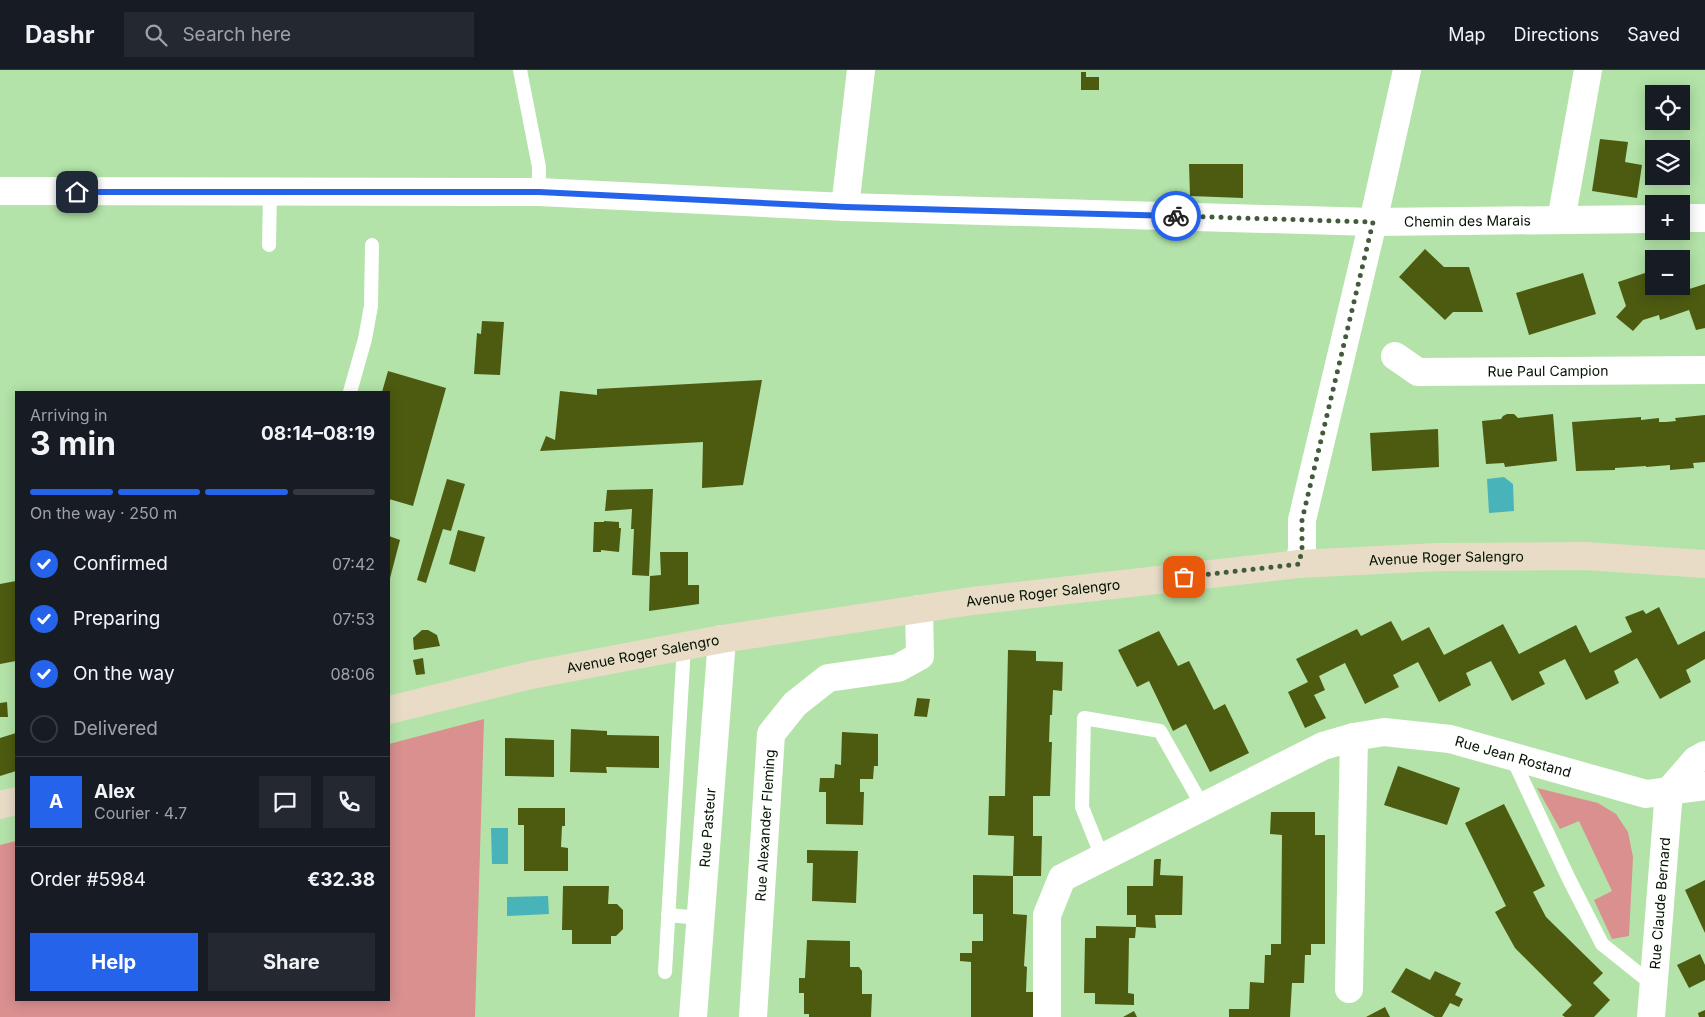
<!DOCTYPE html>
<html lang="en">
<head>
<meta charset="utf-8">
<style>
	:root { --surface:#171b24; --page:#242831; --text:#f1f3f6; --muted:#9ea1a6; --line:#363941; --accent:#2563eb }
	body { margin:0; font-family:Inter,sans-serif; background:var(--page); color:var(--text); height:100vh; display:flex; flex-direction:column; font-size:19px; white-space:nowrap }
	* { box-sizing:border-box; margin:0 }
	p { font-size:16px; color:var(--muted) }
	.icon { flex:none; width:28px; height:28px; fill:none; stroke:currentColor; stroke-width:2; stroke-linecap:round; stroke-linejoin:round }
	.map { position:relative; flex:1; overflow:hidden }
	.details { position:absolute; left:15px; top:321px; width:375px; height:610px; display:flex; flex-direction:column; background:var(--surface); border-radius:0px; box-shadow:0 2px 12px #0003 }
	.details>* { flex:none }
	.fabs { position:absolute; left:1645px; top:15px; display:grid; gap:10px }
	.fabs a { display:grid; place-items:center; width:45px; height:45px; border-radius:0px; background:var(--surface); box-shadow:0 2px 12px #0003; font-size:25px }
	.pin { position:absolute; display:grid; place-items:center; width:42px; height:42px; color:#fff; margin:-21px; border-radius:10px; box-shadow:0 2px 8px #0006 }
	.courier { position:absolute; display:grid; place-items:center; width:50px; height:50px; margin:-25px; border:4px solid #2563eb; border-radius:50%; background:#fff; color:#222; box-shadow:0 1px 6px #0007 }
	.overview em { font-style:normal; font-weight:700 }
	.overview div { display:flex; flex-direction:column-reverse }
	.overview { display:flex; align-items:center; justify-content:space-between; height:85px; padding:0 15px }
	h1 { font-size:32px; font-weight:700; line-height:38px }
	.bar { display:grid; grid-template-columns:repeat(4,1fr); gap:8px 5px; align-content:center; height:60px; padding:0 15px }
	.bar i { height:6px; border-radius:4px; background:var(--line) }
	.bar .selected { background:var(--accent) }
	.bar p { grid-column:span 4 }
	.line { display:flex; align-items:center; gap:12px; padding:0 15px; border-top:1px solid var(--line) }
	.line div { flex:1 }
	.round { display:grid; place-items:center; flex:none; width:52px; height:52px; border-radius:0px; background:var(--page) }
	ol { padding:0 15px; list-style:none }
	li { display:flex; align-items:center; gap:15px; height:55px }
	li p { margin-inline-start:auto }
	li .icon { padding:5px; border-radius:50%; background:var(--accent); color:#fff; stroke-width:4 }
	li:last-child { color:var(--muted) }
	li i { width:28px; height:28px; border:2px solid var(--line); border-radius:50% }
	.button { display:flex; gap:10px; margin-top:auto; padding:10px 15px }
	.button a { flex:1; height:58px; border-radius:0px; background:var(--accent); color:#fff; font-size:20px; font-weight:700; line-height:58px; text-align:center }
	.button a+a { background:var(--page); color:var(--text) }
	header { display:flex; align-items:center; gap:30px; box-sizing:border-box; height:70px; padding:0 25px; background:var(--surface); border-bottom:1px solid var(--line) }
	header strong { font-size:24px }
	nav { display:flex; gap:28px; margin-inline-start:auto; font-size:18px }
	.search { width:350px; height:45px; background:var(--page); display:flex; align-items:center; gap:12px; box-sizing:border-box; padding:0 18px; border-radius:0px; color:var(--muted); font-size:19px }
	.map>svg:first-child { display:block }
	.green { fill:#d9908f }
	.water { fill:#48b3b8 }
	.building { fill:#4d5b10 }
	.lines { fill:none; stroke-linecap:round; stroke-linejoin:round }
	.lane { stroke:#fff; stroke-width:14 }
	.street { stroke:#fff; stroke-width:28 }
	.secondary { stroke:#e8dcc7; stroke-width:28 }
	.done { stroke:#415b3b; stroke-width:5; stroke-dasharray:0 9 }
	.route { stroke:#2563eb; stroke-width:6 }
	.labels { text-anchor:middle; stroke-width:5; stroke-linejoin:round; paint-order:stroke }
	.street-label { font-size:14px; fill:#031201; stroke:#b3e3a8 }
</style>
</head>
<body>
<header>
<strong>Dashr</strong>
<div class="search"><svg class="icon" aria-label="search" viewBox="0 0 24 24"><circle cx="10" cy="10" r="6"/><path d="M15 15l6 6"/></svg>Search here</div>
<nav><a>Map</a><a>Directions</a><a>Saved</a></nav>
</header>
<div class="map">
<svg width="1705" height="947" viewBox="0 0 1705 947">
	<rect width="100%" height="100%" fill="#b3e3a8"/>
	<path class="green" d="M484,649L475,947H0V775L16,771V930H389V674Z
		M1537,718L1598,733L1616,744L1628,762L1633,787L1629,866L1612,869L1594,830L1612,821L1579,751L1560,759Z"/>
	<path class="water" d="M1504,407L1513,414L1514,441L1489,443L1487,409Z
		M491,758H508V794H492Z
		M548,826L549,844L507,846V827Z"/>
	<path class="building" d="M1081,2H1086V7H1099V20H1081Z
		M1600,69L1628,72L1625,92L1642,95L1637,128L1592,121Z
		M1189,94H1243V128L1190,126Z
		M1425,179L1444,197H1469L1483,242H1453L1445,250L1399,207Z
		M1654,200V216H1663L1665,222L1681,217L1683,221L1705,214V258L1696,260L1689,240L1660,250L1659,245L1643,250L1633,261L1616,247L1626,236L1618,212Z
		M1583,203L1596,244L1529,265L1516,223Z
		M482,251L504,252L500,305L474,304L477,263L481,264Z
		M388,301L446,318L413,436L389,429V322H382Z
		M762,310L743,415L702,418L703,372L540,381L546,366L555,370L560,321L597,325V319Z
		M1507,344H1514L1518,348L1553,344L1557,391L1505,397L1504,393L1486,394L1482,351L1501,349L1503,346Z
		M1705,345V392L1693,393L1694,398L1670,400V395L1646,397V396L1615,398V400L1576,401L1572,352L1641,347V350L1659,348V352H1666L1676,351L1675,348Z
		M1438,359L1439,397L1372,401L1370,363Z
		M447,409L465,414L451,461L443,459L426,513L417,510Z
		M653,419L649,506L632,505L634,459H631L632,439L605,441L607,420Z
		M604,451L619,452V458H621L619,482L601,480V482H593L594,452H604Z
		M458,460L485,467L475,502L449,494Z
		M389,466L400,470L389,512Z
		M660,482H688V515H699V534L649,541L650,506L661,505Z
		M16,511V591L0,594V514Z
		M1659,537L1678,575L1705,561V589L1686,600L1691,612L1660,629L1637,588L1614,601L1619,613L1586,630L1565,589L1539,602L1545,614L1512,631L1491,591L1466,603L1471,615L1439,632L1418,592L1393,605L1399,617L1365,634L1345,593L1319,606L1325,620L1314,625L1326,648L1305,658L1288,622L1308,612L1296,589L1357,559L1361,566L1391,551L1402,571L1429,557L1444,585L1503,554L1519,584L1576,555L1590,583L1632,562L1625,547L1643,540L1646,544Z
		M422,560H428L437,565L440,576L414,580L413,568Z
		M1159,561L1178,596L1189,591L1214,640L1225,634L1249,683L1210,702L1186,654L1173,661L1149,611L1137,617L1118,580Z
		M1008,580L1036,581V591L1063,592L1062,621L1053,620L1052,645H1050L1049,672H1052L1050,726H1033V766H1042L1041,806H1013L1014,766L988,765L989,726H1005Z
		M423,588L425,604L416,605L413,590Z
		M917,628L930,629L927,647L914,646Z
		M7,632L8,647H0V633Z
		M571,659L607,661V665L659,666V698L606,697L607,703L570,702Z
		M842,662L878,664V696H874L873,709H860V722H864L863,755L826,754V722H819L820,708H834L835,694L841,695Z
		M16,663V701L0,706V668Z
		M505,668L554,670V707L505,706Z
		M1398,696L1460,718L1447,755L1384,735Z
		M1504,734L1545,816L1533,822L1546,847L1603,903L1593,913L1610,930L1594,947H1565L1562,945L1572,935L1515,878L1495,842L1506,836L1465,753Z
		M518,738H565V756H562L561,777L568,778V801H524V755H518Z
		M1271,742H1315V765H1325V874H1311V885H1305L1304,913H1292L1290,947H1229V939H1249L1250,912L1264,913L1265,885H1271V874H1281L1282,765L1270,764Z
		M807,780L858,781L856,833L812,831L813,793H807Z
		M1156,789H1161L1160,805L1183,806L1182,845H1155L1156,858L1136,857V845H1127V816H1153L1154,790Z
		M973,805L1013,806V844L1027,845L1024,896L1027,897L1026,922H1035L1034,947H971V892L960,891V883H972V871H983V844H973Z
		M1705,810V863L1685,820Z
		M563,816H609L608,834H617L623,840V859L616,866H611V874H572V860H562Z
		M1096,856L1136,857L1135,868H1129L1128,923L1134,924V935L1095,934V923H1084L1085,868H1096Z
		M807,870L850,871V897H859L862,901V924H872L871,947H809V944H804V923H799V908H805Z
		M1700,884L1705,895V910L1689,918L1677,895Z
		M1406,898L1430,910L1435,901L1461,913L1455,925L1463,929L1459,937L1450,933L1442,947H1435L1391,922Z
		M1385,937L1390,947H1366Z
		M1705,940V947H1699L1698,943Z
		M1134,941L1137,947H1123Z"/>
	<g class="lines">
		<path class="lane" d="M520,0L539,97V122
			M269,175L270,122
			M350,322L365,269L371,236L372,175
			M1512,687L1568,807L1602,874L1652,914
			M1102,787L1082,737L1084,648L1160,661L1203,737
			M668,845L700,848
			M665,902L684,576"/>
		<g class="street">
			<path id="s1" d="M0,121L539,122L845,137L1373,152L1654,149"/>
			<path d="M845,137L861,0"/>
			<path d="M1681,148H1705"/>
			<path d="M1561,150L1588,0"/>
			<path id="s2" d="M1395,286L1418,302L1705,300"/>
			<path d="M1299,494L1302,479V450L1373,152L1407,0"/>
			<path d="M1349,919L1354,667"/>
			<path id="s3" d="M693,947L722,569"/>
			<path id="s4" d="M753,947L771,664L795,634L828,608L898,598L920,586L919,539"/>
			<path id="s5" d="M1047,947V845L1062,808L1323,676L1354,667L1384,662L1450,669L1646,724L1705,716"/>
			<path id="s6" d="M1651,947L1669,721L1696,690L1705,685"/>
		</g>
		<g class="secondary">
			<path id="s7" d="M389,640L531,605L722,569L972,531L1299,494L1438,487L1585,486L1705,494"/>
			<path d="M0,735L16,731"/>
		</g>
	</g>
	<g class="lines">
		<path class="done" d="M1176,146L1373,152L1302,450V479L1299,494L1184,507"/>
		<path class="route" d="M77,122H539L845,137L1176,146"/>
	</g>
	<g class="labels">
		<g class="street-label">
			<text dy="5" stroke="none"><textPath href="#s1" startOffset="1468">Chemin des Marais</textPath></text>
			<text dy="5" stroke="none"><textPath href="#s2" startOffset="158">Rue Paul Campion</textPath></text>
			<text dy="5" stroke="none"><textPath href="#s7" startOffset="1070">Avenue Roger Salengro</textPath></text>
			<text dy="5" stroke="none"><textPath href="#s7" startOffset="665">Avenue Roger Salengro</textPath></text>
			<text dy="5" stroke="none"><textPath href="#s7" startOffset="260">Avenue Roger Salengro</textPath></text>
			<text dy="5" stroke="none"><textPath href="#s5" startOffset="629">Rue Jean Rostand</textPath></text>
			<text dy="5" stroke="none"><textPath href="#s4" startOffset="192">Rue Alexander Fleming</textPath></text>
			<text dy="5" stroke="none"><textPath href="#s3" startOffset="190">Rue Pasteur</textPath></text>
			<text dy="5" stroke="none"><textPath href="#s6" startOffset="114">Rue Claude Bernard</textPath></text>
		</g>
	</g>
</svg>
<div class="fabs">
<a><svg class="icon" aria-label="locate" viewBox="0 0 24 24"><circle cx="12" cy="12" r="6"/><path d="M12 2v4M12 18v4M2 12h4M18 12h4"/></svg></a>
<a><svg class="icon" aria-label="layers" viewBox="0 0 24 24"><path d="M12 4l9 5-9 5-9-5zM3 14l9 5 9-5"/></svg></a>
<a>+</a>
<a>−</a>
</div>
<div class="pin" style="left:1184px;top:507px;background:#ea580c"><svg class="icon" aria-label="bag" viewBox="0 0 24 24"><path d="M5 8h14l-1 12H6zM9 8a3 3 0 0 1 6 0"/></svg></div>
<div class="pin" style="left:77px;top:122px;background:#1f2937"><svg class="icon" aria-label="home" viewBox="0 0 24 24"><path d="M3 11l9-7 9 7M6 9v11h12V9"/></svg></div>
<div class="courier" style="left:1176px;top:146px"><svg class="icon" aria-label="bike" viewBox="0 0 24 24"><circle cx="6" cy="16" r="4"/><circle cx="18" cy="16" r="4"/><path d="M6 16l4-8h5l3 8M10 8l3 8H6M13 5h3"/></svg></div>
<section class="details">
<div class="overview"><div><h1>3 min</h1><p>Arriving in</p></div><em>08:14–08:19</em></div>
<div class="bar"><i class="selected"></i><i class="selected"></i><i class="selected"></i><i></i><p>On the way · 250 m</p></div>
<ol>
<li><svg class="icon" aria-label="check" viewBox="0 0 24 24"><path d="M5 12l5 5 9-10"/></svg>Confirmed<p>07:42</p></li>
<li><svg class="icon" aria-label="check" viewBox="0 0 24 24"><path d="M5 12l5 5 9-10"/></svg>Preparing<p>07:53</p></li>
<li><svg class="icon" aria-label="check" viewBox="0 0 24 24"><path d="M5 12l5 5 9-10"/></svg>On the way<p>08:06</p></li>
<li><i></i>Delivered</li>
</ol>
<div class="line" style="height:90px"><b class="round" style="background:var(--accent);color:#fff">A</b><div><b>Alex</b><p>Courier · 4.7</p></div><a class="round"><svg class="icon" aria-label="chat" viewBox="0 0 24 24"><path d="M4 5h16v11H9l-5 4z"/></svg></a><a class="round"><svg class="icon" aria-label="phone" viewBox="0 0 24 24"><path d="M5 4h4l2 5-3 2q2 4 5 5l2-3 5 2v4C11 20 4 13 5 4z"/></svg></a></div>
<div class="line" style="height:65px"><div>Order #5984</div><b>€32.38</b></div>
<div class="button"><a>Help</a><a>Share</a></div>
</section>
</div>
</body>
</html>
